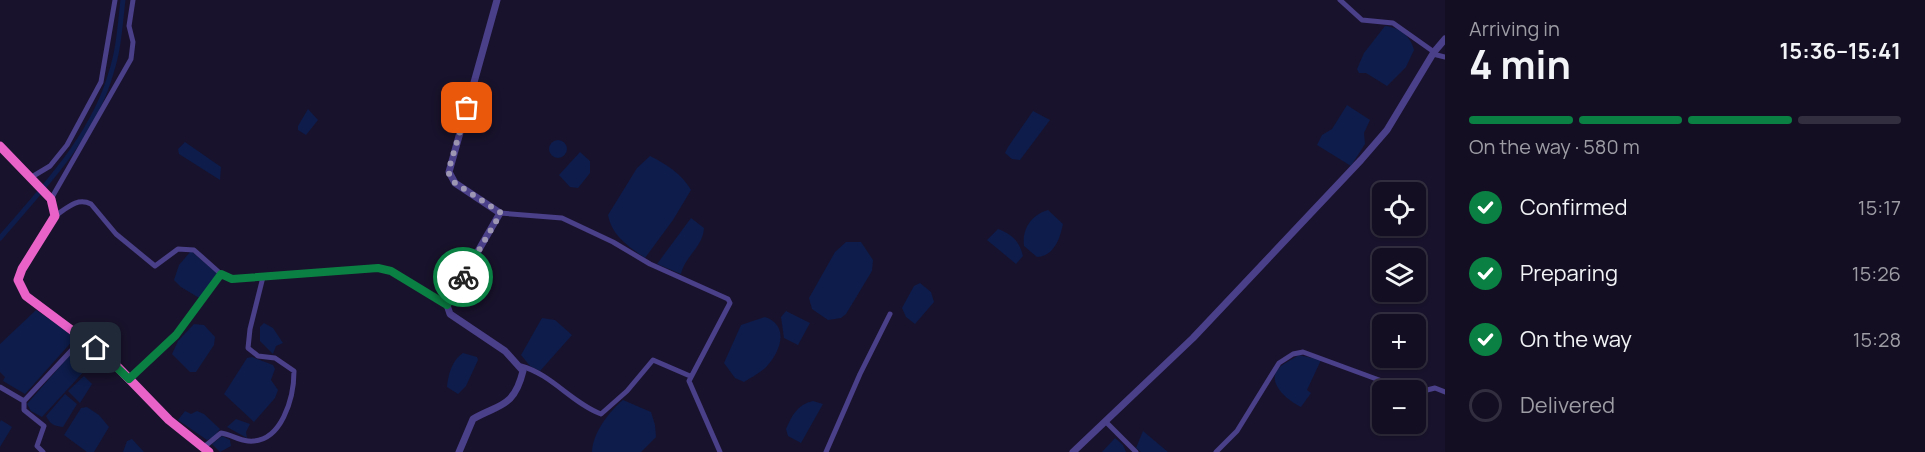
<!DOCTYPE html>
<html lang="en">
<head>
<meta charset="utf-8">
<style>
	:root { --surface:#130e21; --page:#201c2e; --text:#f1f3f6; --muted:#9d9ca5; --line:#322e3f; --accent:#0b8043 }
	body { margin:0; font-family:Manrope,sans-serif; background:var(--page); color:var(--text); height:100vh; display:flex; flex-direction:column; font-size:22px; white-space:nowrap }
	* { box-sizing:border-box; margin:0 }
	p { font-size:20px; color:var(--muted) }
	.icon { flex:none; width:33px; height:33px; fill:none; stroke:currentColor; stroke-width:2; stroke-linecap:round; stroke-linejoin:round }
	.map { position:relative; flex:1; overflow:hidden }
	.sheet { display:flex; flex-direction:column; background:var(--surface); width:480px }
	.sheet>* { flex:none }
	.buttons { position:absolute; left:1372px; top:182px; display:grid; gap:12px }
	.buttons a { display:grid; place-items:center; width:54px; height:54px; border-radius:9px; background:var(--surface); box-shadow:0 2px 4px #0004,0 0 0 2px var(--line); font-size:30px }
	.pin { position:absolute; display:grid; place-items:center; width:51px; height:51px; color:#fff; margin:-26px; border-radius:12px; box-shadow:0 3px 9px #0006 }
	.courier { position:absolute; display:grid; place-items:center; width:60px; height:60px; margin:-30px; border:4px solid #0b8043; border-radius:50%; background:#fff; color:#222; box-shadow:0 2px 8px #0007 }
	.head em { font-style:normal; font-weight:700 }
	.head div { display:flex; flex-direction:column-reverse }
	.head { display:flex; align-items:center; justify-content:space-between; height:102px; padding:0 24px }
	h1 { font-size:39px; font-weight:700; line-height:45px }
	.bar { display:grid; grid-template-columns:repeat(4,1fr); gap:9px 6px; align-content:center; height:72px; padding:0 24px }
	.bar i { height:8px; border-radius:4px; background:var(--line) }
	.bar .on { background:var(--accent) }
	.bar p { grid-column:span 4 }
	ol { padding:0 24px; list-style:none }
	li { display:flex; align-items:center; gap:18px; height:66px }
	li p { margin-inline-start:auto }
	li .icon { padding:6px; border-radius:50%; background:var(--accent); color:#fff; stroke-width:4 }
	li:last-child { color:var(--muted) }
	li i { width:33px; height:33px; border:3px solid var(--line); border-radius:50% }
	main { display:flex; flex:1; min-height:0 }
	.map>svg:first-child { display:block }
	.water { fill:#0d1c4a }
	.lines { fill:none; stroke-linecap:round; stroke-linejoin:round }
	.canal { stroke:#0d1c4a; stroke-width:5 }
	.minor { stroke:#4a3f89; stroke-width:5 }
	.tertiary { stroke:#4a3f89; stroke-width:7 }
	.trunk { stroke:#e862c8; stroke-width:9 }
	.done { stroke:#9e97b4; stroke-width:6; stroke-dasharray:0 10.8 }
	.route { stroke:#0b8043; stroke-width:8 }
</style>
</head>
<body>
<main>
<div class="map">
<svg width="1445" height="452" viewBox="0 0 1445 452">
	<rect width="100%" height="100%" fill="#19122c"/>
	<path class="water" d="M1385,26C1399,27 1411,36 1414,50L1406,67L1387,86L1366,73H1359L1357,69L1364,53Z
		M1347,105L1370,120L1364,133L1365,144L1351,166L1317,145L1322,135L1332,129Z
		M308,109L318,120L306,135L298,130V126Z
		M1033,111L1050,120L1020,160L1012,159L1005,153L1008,147Z
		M549 149a9 9 0 1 1 18 0a9 9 0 1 1-18 0Z
		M185,142L221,167L220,180L179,154L178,149Z
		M580,152L590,161V173L578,188L570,187L559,175Z
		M650,156C666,164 682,174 691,190L673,220L645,258C628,246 612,236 608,215L637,168Z
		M1048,210L1063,224C1060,239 1054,256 1037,257L1024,246C1022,229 1031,215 1048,210Z
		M691,218L704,228C703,247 685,256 681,274L657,264Z
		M998,229C1012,234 1020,242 1023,256L1016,264L987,240Z
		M846,242H861L873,260L872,271L846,314L841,318L828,320L812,309L809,298L835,252Z
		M191,251L218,274L201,299L181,287L174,280L179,265Z
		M920,283L931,292L934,302L915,324L906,317L902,308L914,286Z
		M36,310L76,337L25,394L3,381L5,377L0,372V344Z
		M786,311L810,323L798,345L784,338L781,317Z
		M765,317C791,326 780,354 764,369C758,374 750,378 744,382L735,378L724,363L741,325Z
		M542,318L555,320L572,335L540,371L530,366L521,355Z
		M264,323L273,328L283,343L276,346L273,354L260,341V327Z
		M194,324L204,325L215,337L214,345L196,372H190L172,354L178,341Z
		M85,346L92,351L87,368L42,417L31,411L27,404L77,347Z
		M463,353L477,357L478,360L466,386L458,394L447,387C448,375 452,360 463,353Z
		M1299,355L1321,360L1307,390L1311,393L1301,407C1288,401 1263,381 1281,366C1286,362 1293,359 1299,355Z
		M252,357L273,365L275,369L271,380L278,390L275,398L254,422L224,394L247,358Z
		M84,376L92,384L80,403L68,391Z
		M65,394L77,404L63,427C54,426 50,424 46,416Z
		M623,400L651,412L655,425L656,437L641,452H592C593,432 609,412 623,400Z
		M813,401L823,404L801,443L788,436L786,429C792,415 798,404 813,401Z
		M87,407L99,415L109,427L94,452H87L64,435L81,408Z
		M185,411L191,414L197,411L204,414L220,429L214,437L207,440L178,420Z
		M236,419L250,424L246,432L247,438L227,427Z
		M1,420L12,427L0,447V422Z
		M1143,431L1168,452H1141L1136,448Z
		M222,436L230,440L231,446L220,452L212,444Z
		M1115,438L1123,445L1126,452H1102Z
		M132,439L144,452H123L127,441Z"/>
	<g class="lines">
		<path class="canal" d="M0,238C42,189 93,137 111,73C119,49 120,25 123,0"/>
		<path class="minor" d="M1340,0L1362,20L1393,23L1434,52
			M1433,54L1445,57
			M30,178L50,166L67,145L101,82L115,0
			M51,199L131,59L133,42L129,26L133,0
			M500,213L562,218L613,242L650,264L728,299L730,303L689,381L720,452
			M55,216C67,208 77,197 91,204L116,234L155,266L178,249L194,250L221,274
			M521,366C551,374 572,403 601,414L627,391L653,360L690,376
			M129,379L176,335L221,274L232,279L378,268L391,271L447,305
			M0,387L24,401L83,338
			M24,401V410L44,426L37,446L43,452
			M1106,422L1136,452
			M204,447L221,433C230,434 238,440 248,441C282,444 294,397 294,371L275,358L258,356L248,348L250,329L263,277
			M826,452L860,374L890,314
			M1216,452L1237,431L1279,363L1293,354L1303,352L1390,384L1406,381L1423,391L1435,388L1445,392"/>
		<path class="tertiary" d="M459,452L473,419C499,404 514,408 523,371L505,351L450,314L447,305L500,213L455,183L449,172L497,0
			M1073,452L1193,338L1361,160L1387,130L1434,52L1445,39"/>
		<path class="trunk" d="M0,146L51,199L55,216L22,269L18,280L26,296L109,358L169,420L209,452"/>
	</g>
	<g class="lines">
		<path class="done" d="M463,277L501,213L455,183L448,172L467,108"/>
		<path class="route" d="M96,348L129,379L176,335L221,274L232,279L378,268L391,271L447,305L463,277"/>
	</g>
</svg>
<div class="buttons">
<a><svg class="icon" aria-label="locate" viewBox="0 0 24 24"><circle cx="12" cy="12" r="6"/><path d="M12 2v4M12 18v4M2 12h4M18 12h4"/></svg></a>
<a><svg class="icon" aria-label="layers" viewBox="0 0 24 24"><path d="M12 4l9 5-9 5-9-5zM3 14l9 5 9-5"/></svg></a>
<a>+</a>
<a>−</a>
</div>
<div class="pin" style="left:467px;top:108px;background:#ea580c"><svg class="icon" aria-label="bag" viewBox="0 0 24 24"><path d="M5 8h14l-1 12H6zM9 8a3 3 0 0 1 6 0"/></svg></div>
<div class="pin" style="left:96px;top:348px;background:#1f2937"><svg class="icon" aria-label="home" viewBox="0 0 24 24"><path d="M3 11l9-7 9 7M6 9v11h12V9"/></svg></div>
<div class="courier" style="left:463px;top:277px"><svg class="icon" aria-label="bike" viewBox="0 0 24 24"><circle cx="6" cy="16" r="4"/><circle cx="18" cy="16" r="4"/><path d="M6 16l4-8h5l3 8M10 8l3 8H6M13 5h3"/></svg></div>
</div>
<section class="sheet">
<div class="head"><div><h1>4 min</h1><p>Arriving in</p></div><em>15:36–15:41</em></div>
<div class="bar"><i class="on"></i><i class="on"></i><i class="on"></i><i></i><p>On the way · 580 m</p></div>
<ol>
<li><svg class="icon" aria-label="check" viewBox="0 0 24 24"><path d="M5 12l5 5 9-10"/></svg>Confirmed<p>15:17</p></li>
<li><svg class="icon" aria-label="check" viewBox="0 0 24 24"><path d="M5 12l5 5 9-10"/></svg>Preparing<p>15:26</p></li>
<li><svg class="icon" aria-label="check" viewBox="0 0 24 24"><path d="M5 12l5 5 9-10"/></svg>On the way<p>15:28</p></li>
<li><i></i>Delivered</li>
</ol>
</section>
</main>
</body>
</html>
